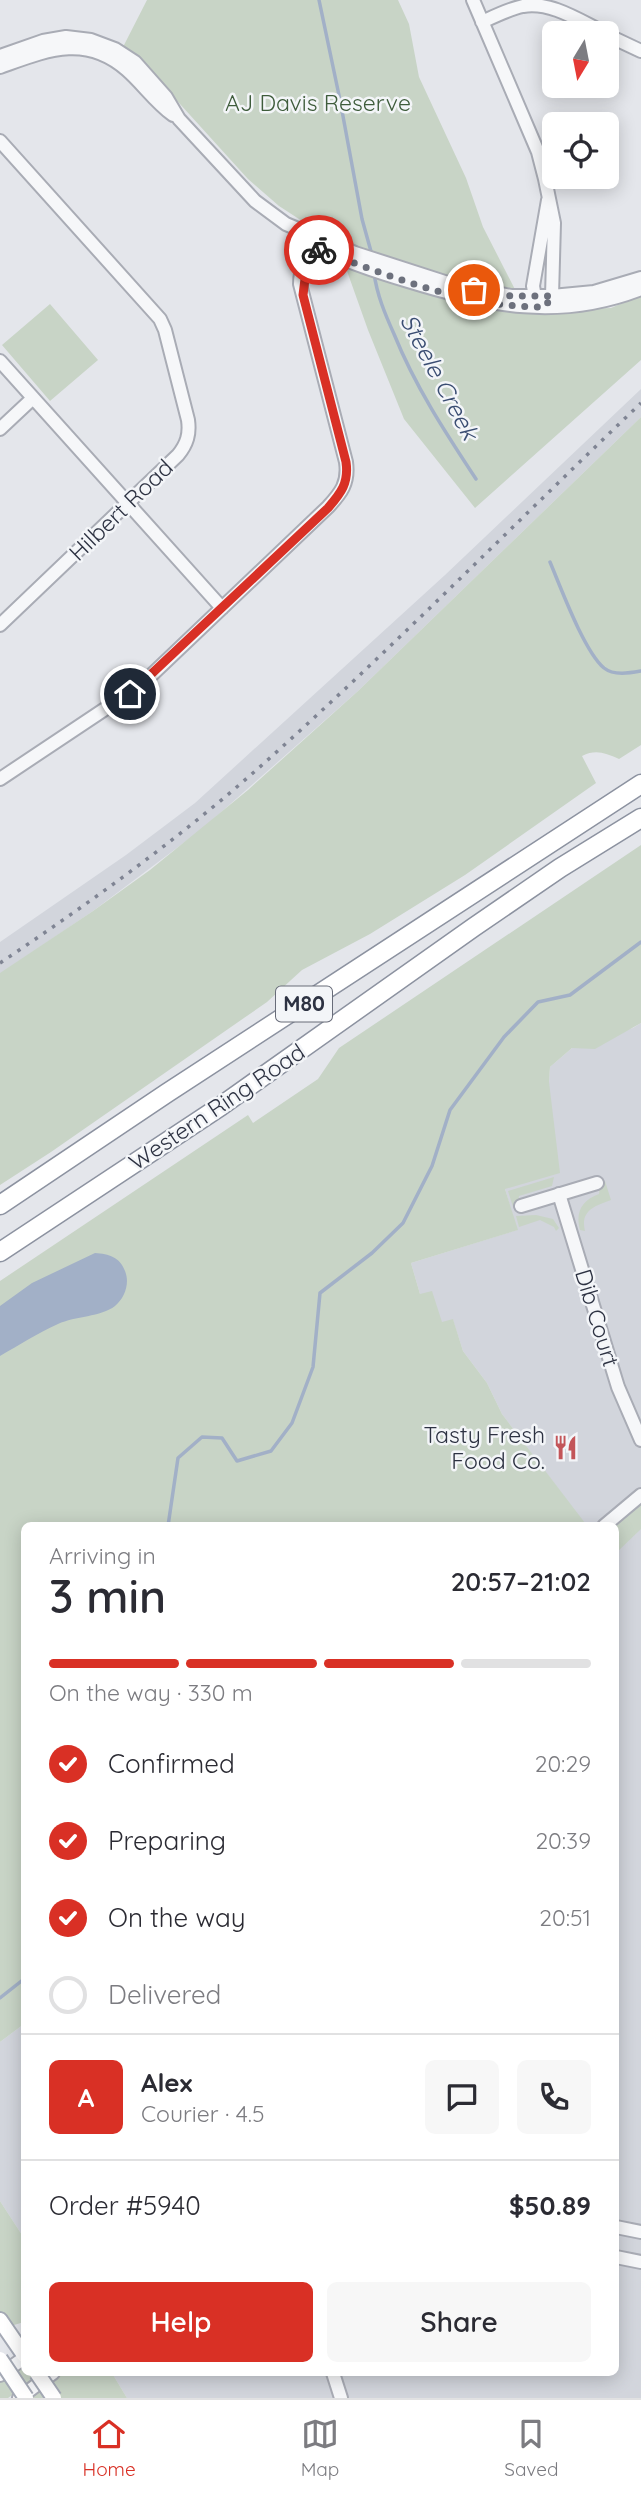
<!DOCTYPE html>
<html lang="en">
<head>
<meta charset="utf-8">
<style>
	:root { --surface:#fff; --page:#f7f7f7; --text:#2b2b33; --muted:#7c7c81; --line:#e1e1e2; --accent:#d93025 }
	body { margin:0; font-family:Quicksand,sans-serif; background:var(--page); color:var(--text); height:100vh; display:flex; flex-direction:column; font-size:26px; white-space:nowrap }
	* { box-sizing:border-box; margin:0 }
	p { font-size:23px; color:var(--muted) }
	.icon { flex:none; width:38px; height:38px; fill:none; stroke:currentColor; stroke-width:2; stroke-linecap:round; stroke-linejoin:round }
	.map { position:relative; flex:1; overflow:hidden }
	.side { position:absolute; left:21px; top:1522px; width:598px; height:854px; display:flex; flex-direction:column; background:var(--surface); border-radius:10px; box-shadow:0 4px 18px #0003 }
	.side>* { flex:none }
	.needle { width:46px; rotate:190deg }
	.buttons { position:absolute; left:542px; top:21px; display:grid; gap:14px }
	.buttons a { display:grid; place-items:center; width:77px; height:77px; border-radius:10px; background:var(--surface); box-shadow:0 4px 18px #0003; font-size:35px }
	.pin { position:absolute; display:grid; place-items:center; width:60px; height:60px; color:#fff; margin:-30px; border:4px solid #fff; border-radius:50%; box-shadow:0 2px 7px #0007 }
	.courier { position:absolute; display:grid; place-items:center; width:70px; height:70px; margin:-35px; border:5px solid #d93025; border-radius:50%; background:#fff; color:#222; box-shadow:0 2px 9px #0007 }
	.headline em { font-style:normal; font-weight:600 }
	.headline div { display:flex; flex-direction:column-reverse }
	.headline { display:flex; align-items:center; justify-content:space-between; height:119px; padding:0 28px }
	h1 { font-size:46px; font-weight:600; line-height:52px }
	.bar { display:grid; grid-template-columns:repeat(4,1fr); gap:10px 7px; align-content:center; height:84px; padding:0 28px }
	.bar i { height:9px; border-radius:5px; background:var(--line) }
	.bar .active { background:var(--accent) }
	.bar p { grid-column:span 4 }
	.line { display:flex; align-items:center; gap:18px; padding:0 28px; border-top:2px solid var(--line) }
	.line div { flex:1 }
	.round { display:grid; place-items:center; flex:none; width:74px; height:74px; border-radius:10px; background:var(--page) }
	ol { padding:0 28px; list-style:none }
	li { display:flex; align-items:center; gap:21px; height:77px }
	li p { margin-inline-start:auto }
	li .icon { padding:7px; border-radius:50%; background:var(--accent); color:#fff; stroke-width:4 }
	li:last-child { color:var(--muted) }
	li i { width:38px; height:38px; border:4px solid var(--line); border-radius:50% }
	.primary-button { display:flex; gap:14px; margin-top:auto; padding:14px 28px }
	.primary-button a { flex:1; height:80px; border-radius:10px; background:var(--accent); color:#fff; font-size:28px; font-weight:600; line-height:80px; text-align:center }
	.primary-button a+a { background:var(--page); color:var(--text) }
	.menu { display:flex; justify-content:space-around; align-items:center; height:98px; border-top:2px solid var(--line); background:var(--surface); font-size:19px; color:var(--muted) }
	.menu a { display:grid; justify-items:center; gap:4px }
	.menu .active { color:var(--accent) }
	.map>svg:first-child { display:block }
	.built { fill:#d2d5dc }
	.green { fill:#c8d4c6 }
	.water { fill:#a2b0c7 }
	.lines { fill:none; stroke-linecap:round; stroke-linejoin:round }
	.stream { stroke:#a2b0c7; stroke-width:3.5 }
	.minor-casing { stroke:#a9acb5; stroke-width:16 }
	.major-casing { stroke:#a4a9b5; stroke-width:18 }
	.highway-casing { stroke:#8c92a0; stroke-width:21 }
	.minor { stroke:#f6f7f9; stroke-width:12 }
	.major { stroke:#fff; stroke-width:14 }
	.highway { stroke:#fff; stroke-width:18 }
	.rail { stroke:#7f8493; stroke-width:3.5; stroke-dasharray:3.5 7; stroke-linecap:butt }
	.major-bridge-casing { stroke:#a4a9b5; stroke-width:18; stroke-linecap:butt }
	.major-bridge { stroke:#fff; stroke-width:14 }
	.done { stroke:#6d717d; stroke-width:7; stroke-dasharray:0 12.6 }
	.route { stroke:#d93025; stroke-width:9 }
	.labels { text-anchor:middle; stroke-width:5; stroke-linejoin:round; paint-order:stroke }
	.shield { fill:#f3f5f8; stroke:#686c79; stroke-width:2 }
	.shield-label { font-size:21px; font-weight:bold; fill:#2d3242 }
	.park-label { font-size:23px; fill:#3e5c3b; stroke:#f3f5f8 }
	.street-label { font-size:23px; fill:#2d3242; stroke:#f3f5f8 }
	.poi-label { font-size:23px; fill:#2d3242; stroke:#f3f5f8; text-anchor:end }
	.water-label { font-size:24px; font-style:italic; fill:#3a4d72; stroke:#f3f5f8 }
</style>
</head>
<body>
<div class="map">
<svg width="641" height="2398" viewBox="0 0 641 2398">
	<rect width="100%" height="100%" fill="#e4e6eb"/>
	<path class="built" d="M641,389V417L358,691L202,829L93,911L0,974V942L126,855L195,803L445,575Z
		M641,1023V2398H127L112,2373H616V1526H582L584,1523L502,1414L487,1383L463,1351L453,1320L442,1323L420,1294L411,1263L517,1230L505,1189L549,1082L550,1067L572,1048L633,1028Z
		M24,2024V2238L0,2201V2042Z"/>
	<path class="green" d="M147,0H398L409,24L419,77L466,178L483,227L526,311L611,308L641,295V360L475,508L404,419L368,330L347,271L352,266L322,234L279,206L248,179L141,61L123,47Z
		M50,304L98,360L50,401L2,345Z
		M641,417V745L619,759C605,753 596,749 582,756L596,783L465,875L370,934L302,970L267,1002L51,1152L0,1185V973L93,911L150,870L248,790L358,691Z
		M641,845V1023L595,1049L572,1048L550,1067L549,1082L560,1173L505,1189L518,1230L411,1263L420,1294L432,1291L442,1322L453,1319L463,1351L487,1383L502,1414L585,1523L582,1526H24V2024L0,2042V1281L248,1115L253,1123L318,1079L339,1048Z
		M554,1177L552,1186L519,1196L518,1202L513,1207L508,1191Z
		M605,1181L611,1200C594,1206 580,1211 585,1231L580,1230C575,1212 582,1200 599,1194L600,1186Z
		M536,1215L553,1219L559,1228L556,1231L554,1227L540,1220L519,1227L516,1216Z
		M641,1505V1529L616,1553V1526Z
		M0,2201L24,2238V2322L14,2325L0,2336Z
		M24,2365V2373H43L8,2398H0V2382Z
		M53,2373H112L127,2398H19Z"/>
	<path class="water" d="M95,1253C109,1254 120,1257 125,1271C130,1283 125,1298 115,1306C101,1317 75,1316 58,1324C38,1333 19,1345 0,1356V1306L32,1283Z"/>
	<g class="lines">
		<path class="stream" d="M319,0L340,100L362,219L372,255
			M374,273C377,295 385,314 394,334C415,386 445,432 476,479
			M550,562C561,588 584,651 604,668C614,676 630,673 641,671
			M168,1526L178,1458L202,1437L222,1438L237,1461L271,1451L292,1423L313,1367L320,1293L372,1253L403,1223L432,1166L450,1110L504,1037L538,1002L570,995L641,942
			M0,1998L24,1979"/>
		<defs>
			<path id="minor" d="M473,0L538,152L545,179L554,223L552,296L545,307L535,297L533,286L548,200
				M482,22C495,16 509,9 523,6C551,1 580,21 605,33
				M607,35L641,51
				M0,56L43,41L66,37L91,40L115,49L135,62L166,97L179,119L255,201L286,224L355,253L448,283L511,296H552L594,292L641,278
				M0,67C45,51 85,33 127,70C143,84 155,102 173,115
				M0,141L160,319L165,330L188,420C190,434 187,444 178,455L0,625
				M308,243C340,260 374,271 408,281C489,306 559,321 641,289
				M0,361L222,608
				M0,429L33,398
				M0,779L141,685L328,507C341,493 349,483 346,462L300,284C300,269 308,249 319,239
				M559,1194L618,1387L641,1440
				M521,1206L597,1183
				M604,1526L641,1495
				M616,2227L641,2232
				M616,2257L641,2262
				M333,2373L341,2398
				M0,2375L24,2358
				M19,2398L53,2373"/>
			<path id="major" d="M0,2320L24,2355"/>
			<path id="highway" d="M0,1205L167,1093L641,784
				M0,1252L221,1106L474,927L560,868L641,818"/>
		</defs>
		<use href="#minor" class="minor-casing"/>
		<use href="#major" class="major-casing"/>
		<use href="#highway" class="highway-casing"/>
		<use href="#minor" class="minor"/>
		<use href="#major" class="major"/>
		<use href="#highway" class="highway"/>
		<path class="rail" d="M0,963C91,902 180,838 262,765C392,649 515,523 641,403"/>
		<defs>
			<path id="major-bridge" d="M0,2359L26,2398
				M37,2373L54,2398"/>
		</defs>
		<use href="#major-bridge" class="major-bridge-casing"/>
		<use href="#major-bridge" class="major-bridge"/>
	</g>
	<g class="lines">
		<path class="done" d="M319,250C390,276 466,308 545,307L552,296H511L474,290"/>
		<path class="route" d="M130,694L328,508C341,493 349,483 346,462L303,295L305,279L319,250"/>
	</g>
	<defs>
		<symbol id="restaurant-bare" viewBox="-9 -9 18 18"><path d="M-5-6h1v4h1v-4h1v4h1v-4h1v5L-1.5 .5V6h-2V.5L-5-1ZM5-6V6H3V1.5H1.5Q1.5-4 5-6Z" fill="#c35559" stroke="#f3f5f8" stroke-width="2.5" paint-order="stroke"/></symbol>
	</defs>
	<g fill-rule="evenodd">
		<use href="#restaurant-bare" x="548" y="1430" width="35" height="35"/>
	</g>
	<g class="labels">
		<rect class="shield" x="276" y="986.5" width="56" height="35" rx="5"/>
		<g class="shield-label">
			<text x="304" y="1011">M80</text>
		</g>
		<g class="park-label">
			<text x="318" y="111">AJ Davis Reserve</text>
		</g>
		<g class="street-label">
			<text transform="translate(121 510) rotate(-44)" y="8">Hilbert Road</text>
			<text transform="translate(217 1107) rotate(-34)" y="8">Western Ring Road</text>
			<text transform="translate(597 1318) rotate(73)" y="8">Dib Court</text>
		</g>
		<g class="poi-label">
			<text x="545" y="1443">Tasty Fresh<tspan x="545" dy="26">Food Co.</tspan></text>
		</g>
		<g class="water-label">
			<text transform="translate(439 377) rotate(62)" y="8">Steele Creek</text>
		</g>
	</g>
</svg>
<div class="buttons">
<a><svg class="needle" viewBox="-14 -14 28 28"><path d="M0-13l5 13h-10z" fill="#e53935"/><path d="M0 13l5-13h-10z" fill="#7c7c81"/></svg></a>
<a><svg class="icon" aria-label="locate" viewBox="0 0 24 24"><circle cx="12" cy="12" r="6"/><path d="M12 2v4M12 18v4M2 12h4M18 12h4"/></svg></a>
</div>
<div class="pin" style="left:474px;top:290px;background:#ea580c"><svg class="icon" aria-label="bag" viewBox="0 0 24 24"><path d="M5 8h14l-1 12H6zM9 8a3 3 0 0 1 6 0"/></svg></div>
<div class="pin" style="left:130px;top:694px;background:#1f2937"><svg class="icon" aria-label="home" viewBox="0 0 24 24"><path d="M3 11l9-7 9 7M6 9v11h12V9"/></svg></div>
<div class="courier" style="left:319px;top:250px"><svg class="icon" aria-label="bike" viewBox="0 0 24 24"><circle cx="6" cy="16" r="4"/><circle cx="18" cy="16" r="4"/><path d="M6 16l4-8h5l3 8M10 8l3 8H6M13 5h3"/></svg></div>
<section class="side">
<div class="headline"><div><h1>3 min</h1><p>Arriving in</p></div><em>20:57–21:02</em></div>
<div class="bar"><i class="active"></i><i class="active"></i><i class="active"></i><i></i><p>On the way · 330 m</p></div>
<ol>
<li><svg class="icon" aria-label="check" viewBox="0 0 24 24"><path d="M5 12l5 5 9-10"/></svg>Confirmed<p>20:29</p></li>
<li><svg class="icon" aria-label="check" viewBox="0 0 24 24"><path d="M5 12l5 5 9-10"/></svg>Preparing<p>20:39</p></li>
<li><svg class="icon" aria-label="check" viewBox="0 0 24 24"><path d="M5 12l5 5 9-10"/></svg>On the way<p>20:51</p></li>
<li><i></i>Delivered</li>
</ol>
<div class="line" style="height:126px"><b class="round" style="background:var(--accent);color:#fff">A</b><div><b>Alex</b><p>Courier · 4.5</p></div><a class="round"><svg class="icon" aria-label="chat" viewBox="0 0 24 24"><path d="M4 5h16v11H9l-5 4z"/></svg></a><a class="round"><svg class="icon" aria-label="phone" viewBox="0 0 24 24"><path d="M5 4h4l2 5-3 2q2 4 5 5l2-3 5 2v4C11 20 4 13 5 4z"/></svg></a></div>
<div class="line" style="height:91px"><div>Order #5940</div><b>$50.89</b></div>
<div class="primary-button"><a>Help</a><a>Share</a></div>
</section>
</div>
<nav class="menu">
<a class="active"><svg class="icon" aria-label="home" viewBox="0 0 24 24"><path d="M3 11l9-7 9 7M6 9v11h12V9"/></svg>Home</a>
<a><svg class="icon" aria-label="map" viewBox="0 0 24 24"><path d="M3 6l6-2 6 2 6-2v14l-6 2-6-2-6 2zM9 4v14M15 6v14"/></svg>Map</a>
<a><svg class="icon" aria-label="saved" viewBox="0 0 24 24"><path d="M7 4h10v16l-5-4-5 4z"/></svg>Saved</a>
</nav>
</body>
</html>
